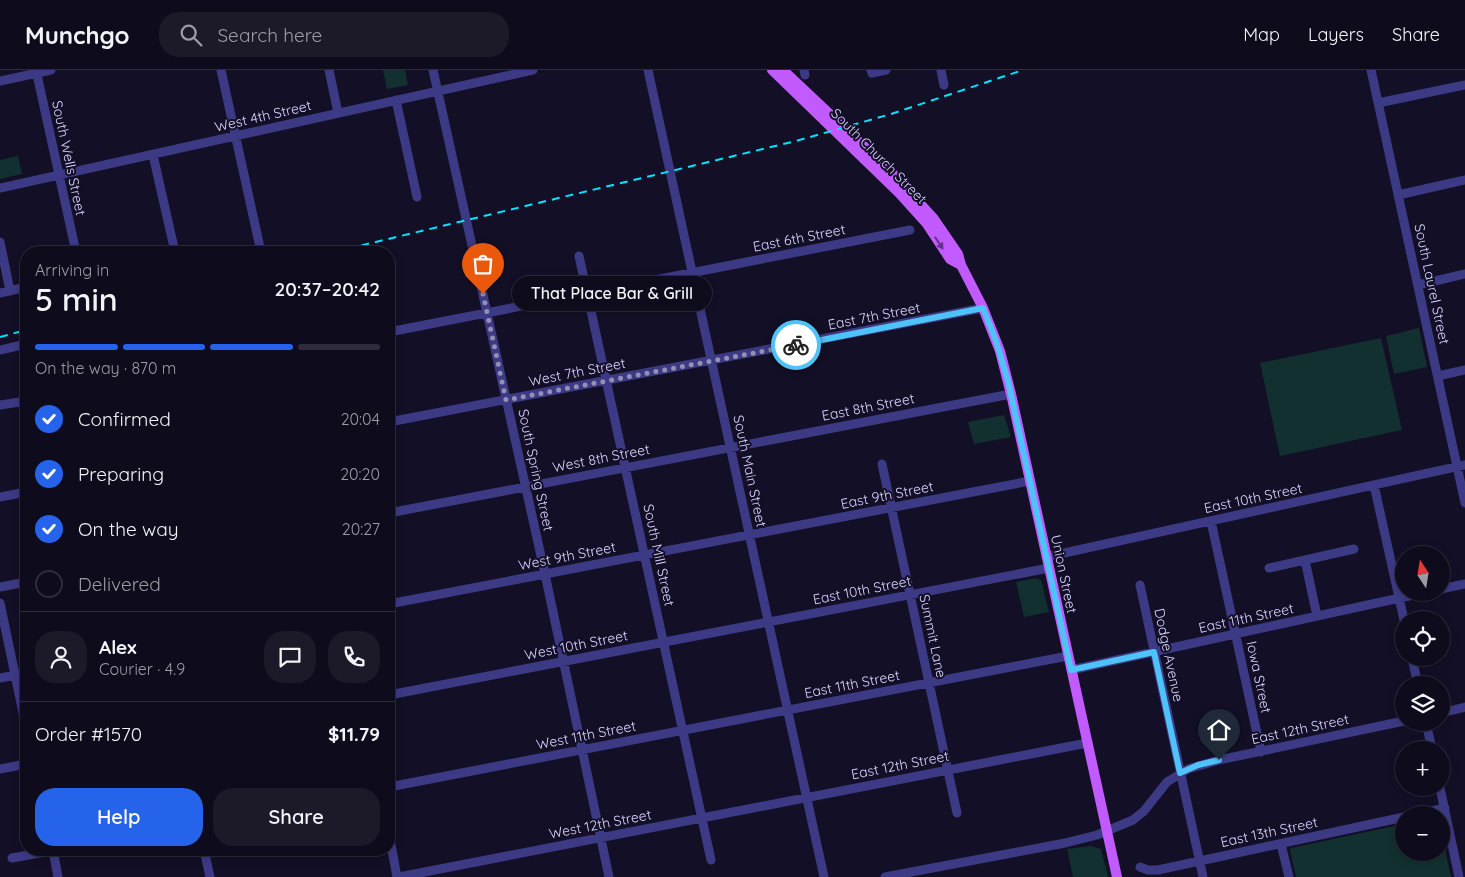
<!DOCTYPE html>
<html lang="en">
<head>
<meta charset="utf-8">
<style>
	:root { --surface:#0e0b1c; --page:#1c1929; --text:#f1f3f6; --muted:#9b9ba3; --line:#2e2b3b; --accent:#2563eb }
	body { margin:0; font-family:Quicksand,sans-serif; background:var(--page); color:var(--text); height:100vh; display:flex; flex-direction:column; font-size:19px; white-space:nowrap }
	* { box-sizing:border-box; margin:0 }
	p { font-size:16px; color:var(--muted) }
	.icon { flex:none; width:28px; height:28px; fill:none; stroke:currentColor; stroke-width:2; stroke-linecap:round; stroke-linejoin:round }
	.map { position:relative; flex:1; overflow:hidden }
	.drawer { position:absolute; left:20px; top:176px; width:375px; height:610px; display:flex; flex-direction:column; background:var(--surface); border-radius:20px; box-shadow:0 2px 8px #0003,0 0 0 1px var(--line) }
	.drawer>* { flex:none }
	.needle { width:32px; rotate:348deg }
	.controls { position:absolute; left:1395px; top:476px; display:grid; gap:10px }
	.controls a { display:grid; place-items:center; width:55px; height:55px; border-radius:50%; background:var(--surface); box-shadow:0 2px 8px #0003,0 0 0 1px var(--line); font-size:25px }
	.pin { position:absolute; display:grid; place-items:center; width:42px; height:42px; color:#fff; margin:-51px -21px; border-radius:50% 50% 50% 0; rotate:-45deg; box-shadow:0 0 5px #0007 }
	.pin .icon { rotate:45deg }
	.courier { position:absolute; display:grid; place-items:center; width:50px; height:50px; margin:-25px; border:4px solid #4fc3f7; border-radius:50%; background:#fff; color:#222; box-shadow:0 1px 6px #0007 }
	.bubble { position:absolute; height:35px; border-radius:18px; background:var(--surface); box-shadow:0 2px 8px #0003,0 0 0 1px var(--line); font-size:16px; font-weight:600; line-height:35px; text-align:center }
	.head em { font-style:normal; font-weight:600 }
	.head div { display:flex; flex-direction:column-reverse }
	.head { display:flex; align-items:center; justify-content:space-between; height:85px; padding:0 15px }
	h1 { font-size:32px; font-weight:600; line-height:38px }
	.bar { display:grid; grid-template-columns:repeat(4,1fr); gap:8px 5px; align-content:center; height:60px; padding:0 15px }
	.bar i { height:6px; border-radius:4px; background:var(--line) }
	.bar .on { background:var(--accent) }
	.bar p { grid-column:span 4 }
	.line { display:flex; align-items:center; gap:12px; padding:0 15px; border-top:1px solid var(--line) }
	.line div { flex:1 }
	.round { display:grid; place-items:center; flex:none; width:52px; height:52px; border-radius:20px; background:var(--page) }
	ol { padding:0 15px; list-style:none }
	li { display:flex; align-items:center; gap:15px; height:55px }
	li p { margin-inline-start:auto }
	li .icon { padding:5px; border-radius:50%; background:var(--accent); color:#fff; stroke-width:4 }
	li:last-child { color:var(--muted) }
	li i { width:28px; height:28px; border:2px solid var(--line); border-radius:50% }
	.cta { display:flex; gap:10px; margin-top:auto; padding:10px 15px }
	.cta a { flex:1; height:58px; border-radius:20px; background:var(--accent); color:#fff; font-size:20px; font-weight:600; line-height:58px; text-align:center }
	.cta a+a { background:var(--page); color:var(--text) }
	header { display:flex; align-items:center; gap:30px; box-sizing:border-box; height:70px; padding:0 25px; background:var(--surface); border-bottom:1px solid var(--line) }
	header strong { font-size:24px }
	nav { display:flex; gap:28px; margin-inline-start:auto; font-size:18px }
	.search { width:350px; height:45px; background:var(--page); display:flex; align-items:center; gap:12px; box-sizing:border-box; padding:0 18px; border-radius:20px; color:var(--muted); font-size:19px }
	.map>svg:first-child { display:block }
	.green { fill:#12302f }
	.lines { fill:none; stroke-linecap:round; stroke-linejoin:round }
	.minor { stroke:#3d3a85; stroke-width:9 }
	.major { stroke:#c25bff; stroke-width:10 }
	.rail { stroke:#00e5ff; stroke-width:2; stroke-dasharray:8 6; stroke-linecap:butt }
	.oneway { fill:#623188 }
	.done { stroke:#948fb3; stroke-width:5; stroke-dasharray:0 9 }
	.route { stroke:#4fc3f7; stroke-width:6 }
	.labels { text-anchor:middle; stroke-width:4; stroke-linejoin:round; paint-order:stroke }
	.street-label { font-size:14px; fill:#d9d4ff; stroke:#130f26 }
</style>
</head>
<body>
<header>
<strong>Munchgo</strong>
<div class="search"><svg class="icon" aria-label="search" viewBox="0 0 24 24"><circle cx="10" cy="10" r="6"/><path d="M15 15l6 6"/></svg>Search here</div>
<nav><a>Map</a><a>Layers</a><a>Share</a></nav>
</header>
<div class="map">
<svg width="1465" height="807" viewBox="0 0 1465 807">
	<rect width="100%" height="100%" fill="#130f26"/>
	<path class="green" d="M383,0H405L408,15L387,19Z
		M18,86L22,104L0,109V90Z
		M1419,258L1427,297L1394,304L1386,266Z
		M1381,268L1402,360L1280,386L1260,293Z
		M1004,345L1011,367L974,374L968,352Z
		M1036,508L1041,510L1049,542L1024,547L1016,512Z
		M1404,754V782H1441V761L1451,807H1296L1290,780L1291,778Z
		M1091,776L1101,779L1108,807H1073L1067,779Z"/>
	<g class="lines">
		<path class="minor" d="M36,0L76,182
			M221,0L261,182
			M329,0L338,43
			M433,0L545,504L609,807
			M648,0L824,807
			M804,0L805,5
			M871,0L872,3L886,0
			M941,0L944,15
			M1371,0L1465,433
			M0,11L51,0
			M396,30L417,127
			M1378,33L1465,15
			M153,85L175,182
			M0,118L533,0
			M1398,125L1465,110
			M0,172L10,221
			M579,186L711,790
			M1418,215L1465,204
			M0,223L26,217
			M389,262L910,160
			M0,280L26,274
			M1438,306L1465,300
			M0,335L26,331
			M389,352L983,238
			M882,394L957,743
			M1374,415L1404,550
			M0,427L26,422
			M389,443L1011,324
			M1211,451L1261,682
			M1046,487L1465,395
			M1305,490L1317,546
			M1269,498L1354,479
			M1140,515L1203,807
			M0,517L26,512
			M1441,519L1465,514
			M0,533L26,657
			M389,534L1030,411
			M1412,588L1418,615
			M1071,600L1427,522
			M0,608L26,603
			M389,625L1049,498
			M1441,643L1465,637
			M1426,652L1432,680
			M0,699L26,694
			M389,717L1068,586
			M1440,718L1459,807
			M1415,745L1445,738
			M389,764L397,807
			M1281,774L1289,807
			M53,780L58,807
			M204,780L210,807
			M12,788L56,780
			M1140,797L1148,800H1158L1404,747
			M399,807L1087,673
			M885,807L1065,773L1097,765L1133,750L1144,741L1167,712L1188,699L1219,690L1404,651"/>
		<path class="major" d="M772,0L899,123L927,154L950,189L961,195
			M783,0L890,101L934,149L958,184L961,195L983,238L1000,281L1011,324L1117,807"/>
		<path class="rail" d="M334,182L796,71L891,44L1023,0
			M0,267L26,260"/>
	</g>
	<defs><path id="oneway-solid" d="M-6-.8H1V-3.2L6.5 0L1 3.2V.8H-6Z" transform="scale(1.25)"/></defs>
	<use class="oneway" href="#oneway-solid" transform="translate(939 173) rotate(56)"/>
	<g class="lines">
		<path class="done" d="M483,224L506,330L796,275"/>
		<path class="route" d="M796,275L983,238L996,271L1008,311L1071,600L1154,582L1180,703L1198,695L1219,690"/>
	</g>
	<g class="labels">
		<g class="street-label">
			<text transform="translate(263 46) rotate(-13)" y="5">West 4th Street</text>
			<text transform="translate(879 86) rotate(45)" y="5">South Church Street</text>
			<text transform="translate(69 88) rotate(78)" y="5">South Wells Street</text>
			<text transform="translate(799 168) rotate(-11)" y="5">East 6th Street</text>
			<text transform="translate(1432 214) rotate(78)" y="5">South Laurel Street</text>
			<text transform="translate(874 246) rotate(-11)" y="5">East 7th Street</text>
			<text transform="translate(577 302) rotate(-11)" y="5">West 7th Street</text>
			<text transform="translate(868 337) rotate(-11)" y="5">East 8th Street</text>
			<text transform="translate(601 388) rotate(-11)" y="5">West 8th Street</text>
			<text transform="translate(536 400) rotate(78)" y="5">South Spring Street</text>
			<text transform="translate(750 401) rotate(78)" y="5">South Main Street</text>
			<text transform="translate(887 425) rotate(-11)" y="5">East 9th Street</text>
			<text transform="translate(1253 428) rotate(-12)" y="5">East 10th Street</text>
			<text transform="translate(659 485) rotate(78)" y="5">South Mill Street</text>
			<text transform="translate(567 486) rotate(-11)" y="5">West 9th Street</text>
			<text transform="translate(1064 504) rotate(78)" y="5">Union Street</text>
			<text transform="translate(862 520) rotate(-11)" y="5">East 10th Street</text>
			<text transform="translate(1246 548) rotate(-12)" y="5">East 11th Street</text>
			<text transform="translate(933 566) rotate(78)" y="5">Summit Lane</text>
			<text transform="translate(576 575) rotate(-11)" y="5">West 10th Street</text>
			<text transform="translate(1169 585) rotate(78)" y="5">Dodge Avenue</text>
			<text transform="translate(1259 607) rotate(78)" y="5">Iowa Street</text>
			<text transform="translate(852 614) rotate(-11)" y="5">East 11th Street</text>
			<text transform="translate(1300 659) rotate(-12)" y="5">East 12th Street</text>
			<text transform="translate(586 665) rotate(-11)" y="5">West 11th Street</text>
			<text transform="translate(900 695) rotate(-11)" y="5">East 12th Street</text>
			<text transform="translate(600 754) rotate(-11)" y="5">West 12th Street</text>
			<text transform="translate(1269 762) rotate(-12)" y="5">East 13th Street</text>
		</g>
	</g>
</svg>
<div class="controls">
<a><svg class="needle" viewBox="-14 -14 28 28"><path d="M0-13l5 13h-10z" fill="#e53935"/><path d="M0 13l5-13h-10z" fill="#9b9ba3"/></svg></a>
<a><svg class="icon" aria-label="locate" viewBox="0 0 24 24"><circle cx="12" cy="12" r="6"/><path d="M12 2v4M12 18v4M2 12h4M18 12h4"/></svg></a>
<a><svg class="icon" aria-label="layers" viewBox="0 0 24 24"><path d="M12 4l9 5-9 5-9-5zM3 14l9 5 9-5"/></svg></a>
<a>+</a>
<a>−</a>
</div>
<div class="pin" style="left:483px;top:224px;background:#ea580c"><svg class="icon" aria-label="bag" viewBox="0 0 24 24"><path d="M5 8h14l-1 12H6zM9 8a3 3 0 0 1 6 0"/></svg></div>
<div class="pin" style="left:1219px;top:690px;background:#1f2937"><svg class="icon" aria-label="home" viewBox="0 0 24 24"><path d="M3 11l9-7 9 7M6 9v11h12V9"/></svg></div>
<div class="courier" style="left:796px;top:275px"><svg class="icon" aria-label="bike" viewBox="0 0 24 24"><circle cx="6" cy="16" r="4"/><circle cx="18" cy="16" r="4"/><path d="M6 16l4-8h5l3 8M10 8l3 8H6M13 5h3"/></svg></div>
<div class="bubble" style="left:512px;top:206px;width:200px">That Place Bar &amp; Grill</div>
<section class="drawer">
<div class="head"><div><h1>5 min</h1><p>Arriving in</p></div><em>20:37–20:42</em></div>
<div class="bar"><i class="on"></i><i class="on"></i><i class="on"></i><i></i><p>On the way · 870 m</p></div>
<ol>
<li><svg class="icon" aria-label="check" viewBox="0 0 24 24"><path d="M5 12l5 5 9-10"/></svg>Confirmed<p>20:04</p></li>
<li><svg class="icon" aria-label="check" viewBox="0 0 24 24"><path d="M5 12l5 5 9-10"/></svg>Preparing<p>20:20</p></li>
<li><svg class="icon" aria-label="check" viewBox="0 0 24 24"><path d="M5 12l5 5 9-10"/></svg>On the way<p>20:27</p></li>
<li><i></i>Delivered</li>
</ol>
<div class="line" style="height:90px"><a class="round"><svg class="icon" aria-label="person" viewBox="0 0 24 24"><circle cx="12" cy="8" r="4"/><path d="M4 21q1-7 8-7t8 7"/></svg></a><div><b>Alex</b><p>Courier · 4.9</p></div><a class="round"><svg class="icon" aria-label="chat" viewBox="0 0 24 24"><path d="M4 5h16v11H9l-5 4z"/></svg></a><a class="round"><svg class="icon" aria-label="phone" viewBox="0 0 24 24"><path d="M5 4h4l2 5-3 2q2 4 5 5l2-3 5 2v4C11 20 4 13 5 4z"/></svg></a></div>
<div class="line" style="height:65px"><div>Order #1570</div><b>$11.79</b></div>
<div class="cta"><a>Help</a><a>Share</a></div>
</section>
</div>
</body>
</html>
